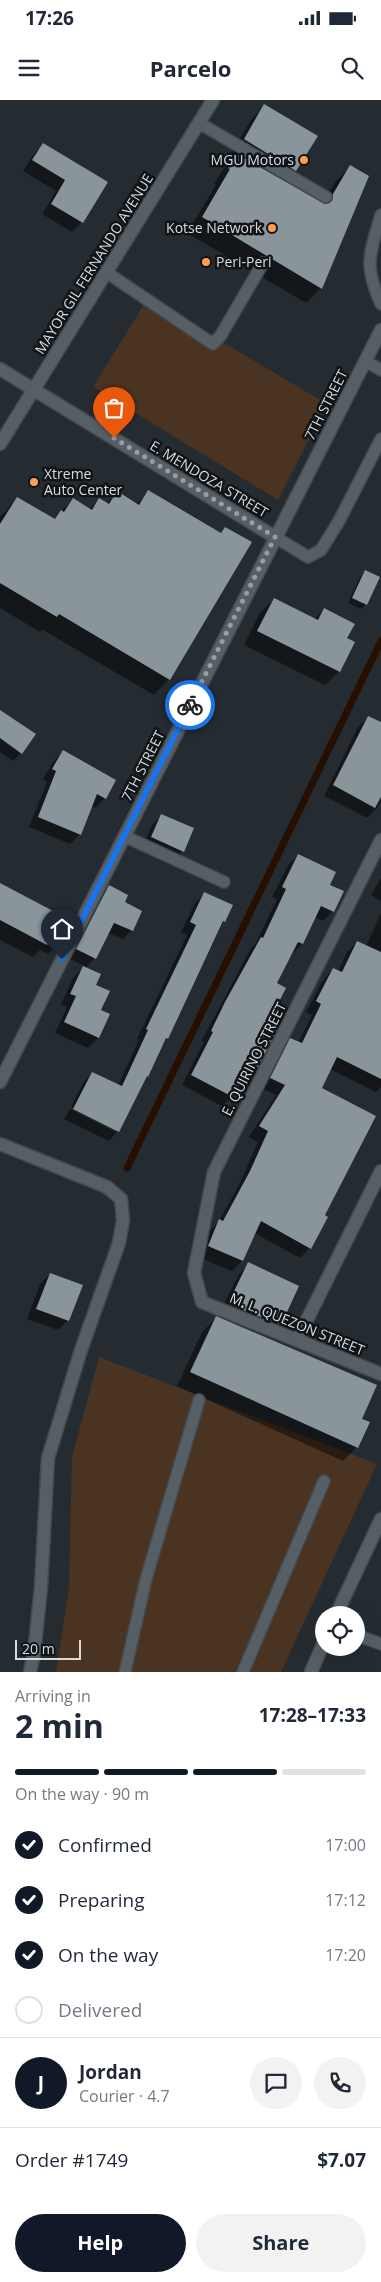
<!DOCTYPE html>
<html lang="en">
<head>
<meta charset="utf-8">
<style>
	:root { --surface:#fff; --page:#f2f2f3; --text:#1f2937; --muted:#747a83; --line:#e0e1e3; --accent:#111827 }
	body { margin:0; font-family:"Open Sans",sans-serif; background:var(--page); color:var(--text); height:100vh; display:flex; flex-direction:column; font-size:19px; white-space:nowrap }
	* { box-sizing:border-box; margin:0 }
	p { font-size:16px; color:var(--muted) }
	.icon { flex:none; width:28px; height:28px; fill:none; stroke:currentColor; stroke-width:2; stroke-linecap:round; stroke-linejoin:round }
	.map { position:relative; height:1572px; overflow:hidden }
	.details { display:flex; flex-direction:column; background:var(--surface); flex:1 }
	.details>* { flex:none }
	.fabs { position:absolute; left:315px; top:1506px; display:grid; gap:10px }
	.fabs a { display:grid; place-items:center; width:50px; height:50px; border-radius:50%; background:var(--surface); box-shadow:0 5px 20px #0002; font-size:25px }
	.scale { position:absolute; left:15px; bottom:12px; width:66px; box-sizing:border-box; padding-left:5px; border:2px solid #d7dce0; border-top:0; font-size:14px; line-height:18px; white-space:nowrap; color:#d7dce0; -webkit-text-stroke:4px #101417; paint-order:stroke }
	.pin { position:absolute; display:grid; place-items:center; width:42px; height:42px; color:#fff; margin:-51px -21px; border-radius:50% 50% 50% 0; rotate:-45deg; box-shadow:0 0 5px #0007 }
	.pin .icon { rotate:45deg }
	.courier { position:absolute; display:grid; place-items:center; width:50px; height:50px; margin:-25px; border:4px solid #1a73e8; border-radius:50%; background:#fff; color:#222; box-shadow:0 1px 6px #0007 }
	.overview em { font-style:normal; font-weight:700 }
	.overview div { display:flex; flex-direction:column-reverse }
	.overview { display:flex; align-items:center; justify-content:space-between; height:85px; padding:0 15px }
	h1 { font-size:32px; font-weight:700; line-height:38px }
	.bar { display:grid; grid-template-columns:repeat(4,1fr); gap:8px 5px; align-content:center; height:60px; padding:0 15px }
	.bar i { height:6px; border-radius:4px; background:var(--line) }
	.bar .selected { background:var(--accent) }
	.bar p { grid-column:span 4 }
	.line { display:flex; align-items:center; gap:12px; padding:0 15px; border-top:1px solid var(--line) }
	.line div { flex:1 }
	.round { display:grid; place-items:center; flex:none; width:52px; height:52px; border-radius:26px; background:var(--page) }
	ol { padding:0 15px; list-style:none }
	li { display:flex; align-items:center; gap:15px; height:55px }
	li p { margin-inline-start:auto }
	li .icon { padding:5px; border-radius:50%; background:var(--accent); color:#fff; stroke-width:4 }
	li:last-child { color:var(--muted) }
	li i { width:28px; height:28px; border:2px solid var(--line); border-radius:50% }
	.cta { display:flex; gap:10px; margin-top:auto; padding:10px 15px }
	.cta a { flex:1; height:58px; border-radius:30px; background:var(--accent); color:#fff; font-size:20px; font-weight:700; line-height:58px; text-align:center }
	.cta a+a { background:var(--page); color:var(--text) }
	.status { display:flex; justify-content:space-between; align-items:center; height:35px; padding:0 25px; background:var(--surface); direction:ltr }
	.status svg { height:14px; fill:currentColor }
	header { display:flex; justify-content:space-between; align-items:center; height:65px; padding:0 15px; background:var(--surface); font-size:22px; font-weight:700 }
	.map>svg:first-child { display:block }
	.green { fill:#4b3321 }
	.shadow { fill:#0007 }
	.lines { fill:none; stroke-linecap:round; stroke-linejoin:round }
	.stream { stroke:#270f00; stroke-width:7 }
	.building { fill:#8a949b }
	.service-casing { stroke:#42494d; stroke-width:14 }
	.minor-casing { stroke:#42494d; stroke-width:15 }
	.tertiary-casing { stroke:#42494d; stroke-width:15 }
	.service { stroke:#555f65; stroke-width:11 }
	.minor { stroke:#555f65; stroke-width:12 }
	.tertiary { stroke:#555f65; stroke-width:12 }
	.done { stroke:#989ea3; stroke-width:5; stroke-dasharray:0 9 }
	.route { stroke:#1a73e8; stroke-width:6 }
	.poi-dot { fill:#fc9d53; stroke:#101417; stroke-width:2 }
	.labels { text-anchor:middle; stroke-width:5; stroke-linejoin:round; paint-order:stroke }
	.poi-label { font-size:14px; fill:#d7dce0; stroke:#101417; text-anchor:end }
	.street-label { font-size:14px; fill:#d7dce0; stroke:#101417 }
</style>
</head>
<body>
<div class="status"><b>17:26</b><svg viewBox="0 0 49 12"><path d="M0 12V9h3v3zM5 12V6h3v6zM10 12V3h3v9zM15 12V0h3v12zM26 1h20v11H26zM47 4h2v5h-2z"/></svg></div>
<header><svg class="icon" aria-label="menu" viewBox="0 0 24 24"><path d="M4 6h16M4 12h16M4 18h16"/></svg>Parcelo<svg class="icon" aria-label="search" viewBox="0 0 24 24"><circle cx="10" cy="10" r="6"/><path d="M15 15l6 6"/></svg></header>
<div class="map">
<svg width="381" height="1572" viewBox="0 0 381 1572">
	<rect width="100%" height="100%" fill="#242c32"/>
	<path class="green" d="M148,198L327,304L278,400L93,287Z
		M99,1257L377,1364L281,1572H56L69,1488L72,1357Z"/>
	<path class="shadow" d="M265,6L295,70L284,82L322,104L335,82L350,67L321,188L306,203L187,133L216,85L214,84L222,71L236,56L231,53L251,20Z
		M43,44L106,82L82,122L72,132L42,114L56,91L23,71L34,54Z
		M148,392L220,434L225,428L169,579L154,595L43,530L40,532L0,508V417L17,398L53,420L73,399L89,410L99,400L106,404L117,393L136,405Z
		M365,472L366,504L361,509L348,503L360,477Z
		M274,499L314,520L324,509L346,538L354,542L339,571L325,585L244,545L260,513Z
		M0,612L21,653L13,661L0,652Z
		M368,617L381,623V700L377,708L367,718L324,696L358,627Z
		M63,652L105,698L95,708L91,706L80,734L70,744L29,727L47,682L43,679L53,662Z
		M162,715L183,751L173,761L142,747L152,725Z
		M298,755L328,785L333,811L323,821L314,817L302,844L292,854L275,884L255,970L245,980L241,979L232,996L222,1006L182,985L204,942L201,941L216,914L251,848L256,843L277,799L272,797L288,765Z
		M381,778V801L371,795Z
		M0,785L61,841L48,854L40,850L33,857L0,840Z
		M109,787L123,803L141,811L132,830L123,839L108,833L95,858L85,868L94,885L99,911L98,938L88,948L55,933L67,907L61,904L73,878L85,866L68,858L100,796Z
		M204,794L231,806L167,939L161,944L118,1031L109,1041L64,1019L70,1009L116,1032V1029L71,1007L83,983L92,973L118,986L139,940L137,939L187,835L181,832L195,803Z
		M381,813V987L376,992L330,969L321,989L323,1116L310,1148L300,1158L254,1133L242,1161L232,1171L198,1157L209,1131L219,1121L240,1083L258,1042L249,1037L276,995L261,988L280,950L291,940L298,943L312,915L306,912L323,880L333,869L338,872L347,852L357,842L366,846Z
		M249,1164L280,1224L270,1234L219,1214L239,1174Z
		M50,1174L68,1220L58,1230L27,1219L40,1184Z
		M216,1218L361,1319L357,1347L343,1361L177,1286L202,1232Z"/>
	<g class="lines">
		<path class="stream" d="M127,1068L381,541"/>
	</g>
	<path class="building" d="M264,4L318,36L296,71L244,39Z
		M43,43L108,82L83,123L51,104L65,80L32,60Z
		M237,54L325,104L332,101L333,94L350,65L369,76L322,189L202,117L230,69L228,68Z
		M148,390L221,433L225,427L252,442L170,580L59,514L57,517L0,483V424L17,397L55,419L61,410L64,412L73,398L92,410L99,398L109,404L117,391L139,405Z
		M365,470L380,477L367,505L352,498Z
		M274,498L318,520L324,508L355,524L347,538L355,542L340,572L257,531Z
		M0,610L36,634L22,654L0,638Z
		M368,616L381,622V697L375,708L333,685Z
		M63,650L116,680L106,699L97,694L81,735L38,717L56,671L52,669Z
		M161,714L194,728L184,752L151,737Z
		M298,754L336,772L330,785L344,791L334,812L321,806L303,844L298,842L277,883L286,888L266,927L276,931L256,971L248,968L233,997L191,975L213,932L211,931L225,902L261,837L263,838L286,789L282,787Z
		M0,783L72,821L62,842L52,837L47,845L0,820Z
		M109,785L128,795L125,802L142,811L133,831L114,823L96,859L76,849Z
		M204,792L233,805L225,822L223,821L168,939L166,938L148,977L147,976L119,1032L73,1009L92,972L122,986L148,930L146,929L196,825L190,822Z
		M357,841L381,852V979L337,957L322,988L376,1016L325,1115L328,1117L311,1149L261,1121L243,1161L208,1146L219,1119L223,1121L250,1071L268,1031L259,1026L285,985L270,978L290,938L302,943L321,904L316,901L333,868L342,872Z
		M83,866L101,874L96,885L110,891L101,910L110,914L99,938L64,922L76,896L70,894Z
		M248,1162L299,1186L281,1225L228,1204Z
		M50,1173L83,1185L69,1221L36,1209Z
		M216,1216L377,1285L362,1319L370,1322L358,1348L190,1272Z"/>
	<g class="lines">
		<defs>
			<path id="service" d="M199,23L326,97
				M381,115C370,154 363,164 381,204
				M106,172L213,244L221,235L263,163
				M365,261L381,270
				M275,437L308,457L321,450L339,421L381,339
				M124,736L224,782
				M356,1535L381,1544
				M125,1572L146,1479L199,1300
				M243,1572L324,1381"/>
			<path id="minor" d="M0,269L275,437
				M381,740L214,1072L194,1173L202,1202L381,1274
				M0,982L381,230
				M0,1044L107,1087L121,1099L123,1120L119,1143L81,1250L48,1358L41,1487L34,1554L30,1572
				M297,1240L381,1071
				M336,1515L381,1419
				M311,1572L324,1542"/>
			<path id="tertiary" d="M0,344L213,0"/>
		</defs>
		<use href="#service" class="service-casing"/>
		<use href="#minor" class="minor-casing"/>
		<use href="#tertiary" class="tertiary-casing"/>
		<use href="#service" class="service"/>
		<use href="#minor" class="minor"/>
		<use href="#tertiary" class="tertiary"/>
	</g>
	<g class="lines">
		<path class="done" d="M114,338L275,437L190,605"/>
		<path class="route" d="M62,859L190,605"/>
	</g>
	<g class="poi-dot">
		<circle cx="304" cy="60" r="5"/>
		<circle cx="272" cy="128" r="5"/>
		<circle cx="206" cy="162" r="5"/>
		<circle cx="34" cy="382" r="5"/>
	</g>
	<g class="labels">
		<g class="poi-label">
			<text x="294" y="65">MGU Motors</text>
			<text x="262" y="133">Kotse Network</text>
			<text x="216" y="167" text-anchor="start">Peri-Peri</text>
			<text x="44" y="379" text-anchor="start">Xtreme<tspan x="44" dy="16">Auto Center</tspan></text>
		</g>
		<g class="street-label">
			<text transform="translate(94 164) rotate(-58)" y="5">MAYOR GIL FERNANDO AVENUE</text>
			<text transform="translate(326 305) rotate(-63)" y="5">7TH STREET</text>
			<text transform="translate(209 379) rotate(31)" y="5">E. MENDOZA STREET</text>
			<text transform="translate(143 666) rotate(-63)" y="5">7TH STREET</text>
			<text transform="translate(254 959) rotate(-63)" y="5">E. QUIRINO STREET</text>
			<text transform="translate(297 1224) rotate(22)" y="5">M. L. QUEZON STREET</text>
		</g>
	</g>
</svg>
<div class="fabs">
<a><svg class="icon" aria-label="locate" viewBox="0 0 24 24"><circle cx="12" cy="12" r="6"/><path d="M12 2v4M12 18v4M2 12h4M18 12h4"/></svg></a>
</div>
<div class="scale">20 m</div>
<div class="pin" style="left:114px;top:338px;background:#ea580c"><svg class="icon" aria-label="bag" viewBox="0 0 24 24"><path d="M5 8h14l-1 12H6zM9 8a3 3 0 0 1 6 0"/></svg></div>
<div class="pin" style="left:62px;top:859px;background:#1f2937"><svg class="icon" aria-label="home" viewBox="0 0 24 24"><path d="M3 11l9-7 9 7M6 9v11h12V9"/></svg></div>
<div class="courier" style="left:190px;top:605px"><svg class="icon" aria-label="bike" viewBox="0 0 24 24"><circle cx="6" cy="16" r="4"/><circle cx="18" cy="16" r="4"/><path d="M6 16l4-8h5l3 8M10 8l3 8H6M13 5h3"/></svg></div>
</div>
<section class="details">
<div class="overview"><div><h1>2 min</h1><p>Arriving in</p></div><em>17:28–17:33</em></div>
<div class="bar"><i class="selected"></i><i class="selected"></i><i class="selected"></i><i></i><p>On the way · 90 m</p></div>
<ol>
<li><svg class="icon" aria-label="check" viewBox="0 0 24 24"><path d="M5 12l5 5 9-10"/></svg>Confirmed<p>17:00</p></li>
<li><svg class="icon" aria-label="check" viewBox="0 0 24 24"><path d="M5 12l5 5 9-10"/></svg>Preparing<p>17:12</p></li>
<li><svg class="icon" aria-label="check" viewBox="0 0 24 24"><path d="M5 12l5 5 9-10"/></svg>On the way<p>17:20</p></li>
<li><i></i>Delivered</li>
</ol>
<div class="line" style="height:90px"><b class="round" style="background:var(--accent);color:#fff">J</b><div><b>Jordan</b><p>Courier · 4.7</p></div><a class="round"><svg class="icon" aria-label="chat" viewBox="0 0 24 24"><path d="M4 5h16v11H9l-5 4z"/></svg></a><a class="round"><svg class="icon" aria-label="phone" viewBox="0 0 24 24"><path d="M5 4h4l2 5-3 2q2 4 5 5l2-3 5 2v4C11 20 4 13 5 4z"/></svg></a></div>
<div class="line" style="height:65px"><div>Order #1749</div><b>$7.07</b></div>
<div class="cta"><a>Help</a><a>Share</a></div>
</section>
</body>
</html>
